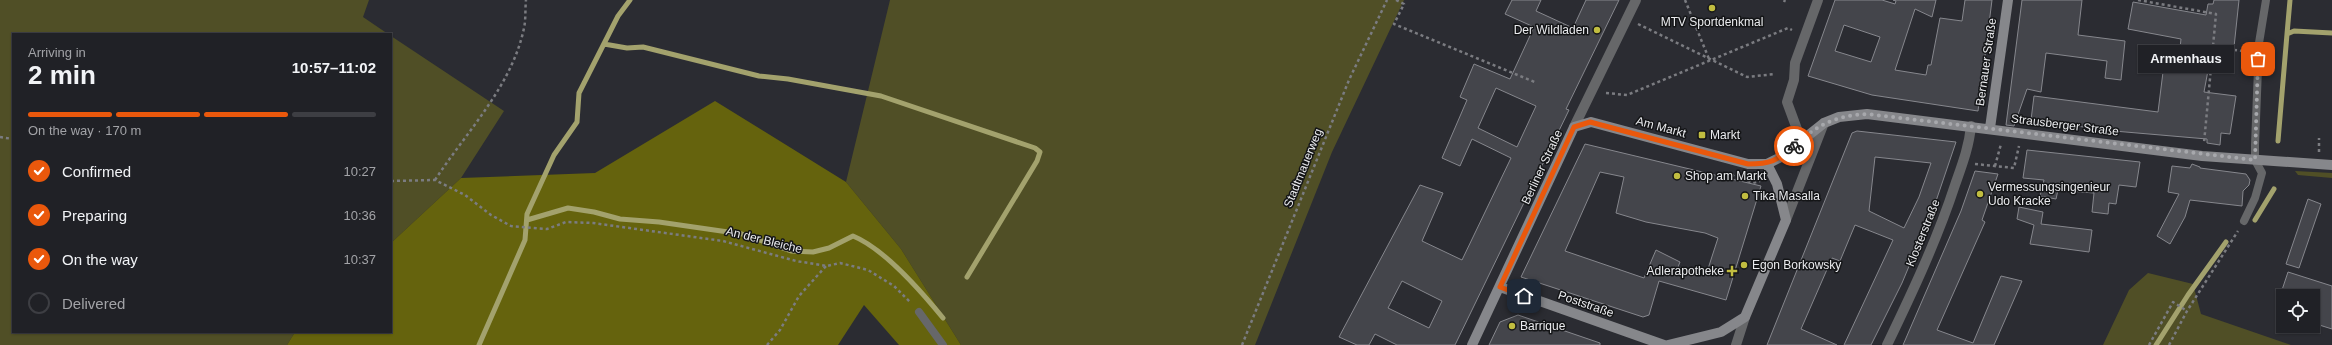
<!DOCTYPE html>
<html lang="en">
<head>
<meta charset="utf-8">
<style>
	:root { --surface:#202126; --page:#2d2e32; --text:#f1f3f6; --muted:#a2a3a7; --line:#3d3e43; --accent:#ea580c }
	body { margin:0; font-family:Helvetica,sans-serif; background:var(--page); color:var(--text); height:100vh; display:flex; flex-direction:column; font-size:15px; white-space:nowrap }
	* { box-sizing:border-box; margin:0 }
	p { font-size:13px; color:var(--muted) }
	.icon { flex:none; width:22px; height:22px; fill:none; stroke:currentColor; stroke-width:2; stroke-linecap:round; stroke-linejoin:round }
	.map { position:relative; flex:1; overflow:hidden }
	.side { position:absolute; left:12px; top:33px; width:380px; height:300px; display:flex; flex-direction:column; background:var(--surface); border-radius:0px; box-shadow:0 1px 3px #0004,0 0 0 1px var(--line) }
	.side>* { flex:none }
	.tools { position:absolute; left:2276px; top:289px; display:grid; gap:8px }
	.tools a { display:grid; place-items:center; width:44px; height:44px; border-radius:0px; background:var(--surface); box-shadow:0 1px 3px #0004,0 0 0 1px var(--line); font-size:20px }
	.pin { position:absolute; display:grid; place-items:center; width:34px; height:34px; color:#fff; margin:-17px; border-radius:8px; box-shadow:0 2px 6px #0006 }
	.courier { position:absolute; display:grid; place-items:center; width:40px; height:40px; margin:-20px; border:3px solid #ea580c; border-radius:50%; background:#fff; color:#222; box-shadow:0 1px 5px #0007 }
	.bubble { position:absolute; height:28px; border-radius:0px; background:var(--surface); box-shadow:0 1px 3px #0004,0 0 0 1px var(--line); font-size:13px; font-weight:800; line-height:28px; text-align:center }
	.summary em { font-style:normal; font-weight:800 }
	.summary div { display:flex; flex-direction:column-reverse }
	.summary { display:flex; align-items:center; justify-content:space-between; height:68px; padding:0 16px }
	h1 { font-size:26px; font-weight:800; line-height:30px }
	.bar { display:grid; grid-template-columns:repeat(4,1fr); gap:6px 4px; align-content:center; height:48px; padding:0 16px }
	.bar i { height:5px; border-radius:3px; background:var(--line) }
	.bar .current { background:var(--accent) }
	.bar p { grid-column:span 4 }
	ol { padding:0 16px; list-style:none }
	li { display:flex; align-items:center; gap:12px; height:44px }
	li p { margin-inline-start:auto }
	li .icon { padding:4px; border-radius:50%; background:var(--accent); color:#fff; stroke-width:4 }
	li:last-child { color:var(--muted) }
	li i { width:22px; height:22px; border:2px solid var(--line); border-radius:50% }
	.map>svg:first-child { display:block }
	.green { fill:#504f26 }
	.forest { fill:#65630d }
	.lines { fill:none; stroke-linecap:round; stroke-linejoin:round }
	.stream { stroke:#a3a26d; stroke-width:5 }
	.building { fill:#44454b; stroke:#86878d; fill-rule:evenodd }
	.path { stroke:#7b7c81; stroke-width:2.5; stroke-dasharray:3 3; stroke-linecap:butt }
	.lane { stroke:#666769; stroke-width:8 }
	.street { stroke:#666769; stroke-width:10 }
	.secondary { stroke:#86878b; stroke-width:10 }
	.done { stroke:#a7a8ac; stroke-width:4; stroke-dasharray:0 7.2 }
	.route { stroke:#ea580c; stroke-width:5 }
	.poi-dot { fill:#c1bd40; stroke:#141517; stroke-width:1.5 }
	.labels { text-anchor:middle; stroke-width:3; stroke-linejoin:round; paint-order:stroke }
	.poi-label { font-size:12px; fill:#eaebee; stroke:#141517; text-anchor:start }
	.street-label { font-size:12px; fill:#eaebee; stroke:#141517 }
</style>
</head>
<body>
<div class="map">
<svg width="2332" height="345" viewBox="0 0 2332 345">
	<rect width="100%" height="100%" fill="#2b2c32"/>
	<path class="green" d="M0,0H369L363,17L388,34H13V332H295L287,345H0Z
		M890,0H1404L1332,152L1255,345H961L901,249L846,182Z
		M391,36L504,111L461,178L391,243Z
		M2295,171L2332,173V178L2298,175Z
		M2148,273L2193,284L2201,314L2291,345H2103L2129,290Z"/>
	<path class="forest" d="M715,101L846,182L901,249L961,345H899L864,305L838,345H287L295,332H391V243L461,178L595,173Z"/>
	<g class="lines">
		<path class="stream" d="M2287,34L2290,0
			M604,44L627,48L643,47L759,76L788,79L881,96L1035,148L1040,152L1037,161L967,277
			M2278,141L2287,34L2294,31L2332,33
			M527,220L568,208L594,212L620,219L659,222L742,234L791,251L813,252L829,248L853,236C885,249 921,291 943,318
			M2255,220L2274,189
			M479,345L525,240L527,214L554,155L577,122L579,93L618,16L630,0
			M2156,345L2188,295L2226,242"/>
	</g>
	<path class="building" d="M1512,0H1541L1536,11L1573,28L1586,0H1619L1566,109L1569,110L1455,345H1397L1375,334L1369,345H1357L1339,337L1420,185L1443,193L1422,241L1462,260L1511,158L1472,139L1460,166L1442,158L1467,100L1460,97L1474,64L1510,79L1534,27L1505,14ZM1496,88L1536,106L1517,147L1478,128ZM1402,281L1442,301L1429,328L1388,308Z
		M1835,0H1882L1895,4L1896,1L1893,0H1936L1932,17L1915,9L1895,70L1926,75L1928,65H1931L1940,18L1962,21L1965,0H1992L1978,111L1872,95L1808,76ZM1844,25L1880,37L1871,62L1835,51Z
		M2022,0H2082L2078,35L2125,41L2121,80L2105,78L2107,61L2046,53L2041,92L2027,89L2014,126L2006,125Z
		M2214,0H2239L2232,66L2209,65L2204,92L2236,96L2230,134L2221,133L2220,145L2207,143V139L2114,131L2031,120L2034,96L2158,112L2164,64L2178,66L2181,39L2128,29L2133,2L2206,15L2208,4H2213Z
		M1857,131L1956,142L1935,204L1902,283L1871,345H1844L1893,240L1855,225L1840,261L1832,258L1801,329L1837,345H1767L1852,133ZM1875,157L1931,163L1919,197L1904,228L1869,211Z
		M1585,144L1761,186L1726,300L1659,281L1649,315L1643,317L1521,277ZM1600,172L1624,177L1616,213L1646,222L1705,233L1718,238L1706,275L1678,267L1680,262L1656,250L1644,278L1565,251Z
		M2027,150L2140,162L2136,187L2119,185L2116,204L2109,203L2108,214L2092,212L2094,193L2058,190L2056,199L2040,196L2044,180L2023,178Z
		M2192,164L2200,167V168L2246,174L2250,180L2249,185L2243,191L2242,206L2190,200L2185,217L2170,244L2157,236L2179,194L2168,192L2172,166L2190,168Z
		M1975,171L1998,174L1982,220L1985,222L1937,330L1973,343L2001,276L2022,281L1994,345H1903L1961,211Z
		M2308,199L2321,204L2299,268L2286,264Z
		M2019,207L2043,212L2041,224L2092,230L2089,252L2030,244L2034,225L2017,219Z
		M2288,272L2332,286V329L2313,323V296H2280Z
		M1518,315L1600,343V345H1489L1500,322Z"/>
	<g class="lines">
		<path class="path" d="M1396,0L1404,4L1394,24L1537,83
			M1685,0L1709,59
			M2138,0L2216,14L2204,143
			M1784,2L1785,0
			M1638,24L1747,77L1775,74
			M2234,50L2243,51
			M1606,93L1627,95L1788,28L1792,30
			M0,137L13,139
			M2319,152V138
			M1975,164L2014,168L2019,146
			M1995,166L2001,144
			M1732,174L1735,178L1753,183L1760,181
			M435,180C467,131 512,86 524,28C526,19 525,9 526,0
			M391,181L435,180L465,195L491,215L511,226L547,229L566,222L593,223L723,241L796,261L827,266L840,263L868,270L894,286L911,303
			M767,345L780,330L799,296L826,266
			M1242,345L1349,80L1387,0
			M2149,345L2173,302L2187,311
			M2169,345L2187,311L2238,231"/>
		<path class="lane" d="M2244,221L2255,198L2262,173L2255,160V145L2259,43L2266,0
			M919,312L943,345"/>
		<path class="street" d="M1574,127L1636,0
			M1801,140L1787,102L1794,80L1795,63L1818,0
			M1786,220L1824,123
			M1736,345L1745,317
			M1887,345C1912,293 1937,240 1955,185C1962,165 1969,147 1971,126"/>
		<path class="secondary" d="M1990,128L2008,0
			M1500,287L1664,345
			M1472,345L1574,127L1591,122L1748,164H1767L1781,157L1824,123L1839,117L1867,114L2202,156L2332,165
			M1668,345L1721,332L1745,317L1786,220L1777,184L1767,164"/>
	</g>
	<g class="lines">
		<path class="done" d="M1794,146C1819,124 1834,116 1867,114L2255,160L2258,59"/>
		<path class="route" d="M1524,296L1500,287L1574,127L1590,122L1748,164C1770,164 1777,161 1794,146"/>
	</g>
	<g class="poi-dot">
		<circle cx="1712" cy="8" r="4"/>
		<circle cx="1597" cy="30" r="4"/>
		<rect x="1698" y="131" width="8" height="8" rx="2"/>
		<circle cx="1677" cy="176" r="4"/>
		<circle cx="1980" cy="194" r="4"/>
		<circle cx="1745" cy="196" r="4"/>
		<circle cx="1744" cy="265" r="4"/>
		<path d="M1730 265h4v4h4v4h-4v4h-4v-4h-4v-4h4z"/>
		<circle cx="1512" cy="326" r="4"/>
	</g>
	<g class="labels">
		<g class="poi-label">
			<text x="1712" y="26" text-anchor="middle">MTV Sportdenkmal</text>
			<text x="1589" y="34" text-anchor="end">Der Wildladen</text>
			<text x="1710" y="139">Markt</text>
			<text x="1685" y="180">Shop am Markt</text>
			<text x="1988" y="191">Vermessungsingenieur<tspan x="1988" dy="14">Udo Kracke</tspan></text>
			<text x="1753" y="200">Tika Masalla</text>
			<text x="1752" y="269">Egon Borkowsky</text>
			<text x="1724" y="275" text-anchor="end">Adlerapotheke</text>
			<text x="1520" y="330">Barrique</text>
		</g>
		<g class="street-label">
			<text transform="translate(1986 62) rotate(-82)" y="4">Bernauer Straße</text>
			<text transform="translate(2065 125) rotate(7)" y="4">Strausberger Straße</text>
			<text transform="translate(1661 127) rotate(15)" y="4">Am Markt</text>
			<text transform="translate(1542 167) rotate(-65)" y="4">Berliner Straße</text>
			<text transform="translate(1303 168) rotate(-68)" y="4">Stadtmauerweg</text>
			<text transform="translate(1923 233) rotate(-68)" y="4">Klosterstraße</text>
			<text transform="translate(764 240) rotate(14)" y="4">An der Bleiche</text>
			<text transform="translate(1586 304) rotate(19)" y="4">Poststraße</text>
		</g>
	</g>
</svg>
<div class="tools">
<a><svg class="icon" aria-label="locate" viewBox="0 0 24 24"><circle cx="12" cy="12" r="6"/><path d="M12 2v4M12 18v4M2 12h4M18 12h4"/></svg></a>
</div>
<div class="pin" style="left:2258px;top:59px;background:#ea580c"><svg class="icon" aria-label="bag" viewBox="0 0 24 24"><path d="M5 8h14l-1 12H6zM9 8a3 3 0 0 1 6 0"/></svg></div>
<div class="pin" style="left:1524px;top:296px;background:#1f2937"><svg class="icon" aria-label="home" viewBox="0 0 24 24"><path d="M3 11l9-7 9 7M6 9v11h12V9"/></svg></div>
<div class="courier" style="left:1794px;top:146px"><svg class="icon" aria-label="bike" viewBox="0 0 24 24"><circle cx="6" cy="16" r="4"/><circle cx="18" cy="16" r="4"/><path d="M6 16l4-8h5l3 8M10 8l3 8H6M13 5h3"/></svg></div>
<div class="bubble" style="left:2138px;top:45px;width:96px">Armenhaus</div>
<section class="side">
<div class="summary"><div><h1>2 min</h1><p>Arriving in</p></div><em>10:57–11:02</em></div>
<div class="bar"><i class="current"></i><i class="current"></i><i class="current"></i><i></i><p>On the way · 170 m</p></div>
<ol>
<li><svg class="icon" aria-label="check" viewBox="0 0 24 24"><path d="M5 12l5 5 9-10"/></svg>Confirmed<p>10:27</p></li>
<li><svg class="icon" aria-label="check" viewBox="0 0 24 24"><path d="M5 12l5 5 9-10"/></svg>Preparing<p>10:36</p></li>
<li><svg class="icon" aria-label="check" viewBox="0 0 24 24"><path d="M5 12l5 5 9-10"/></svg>On the way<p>10:37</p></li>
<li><i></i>Delivered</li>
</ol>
</section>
</div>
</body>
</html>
